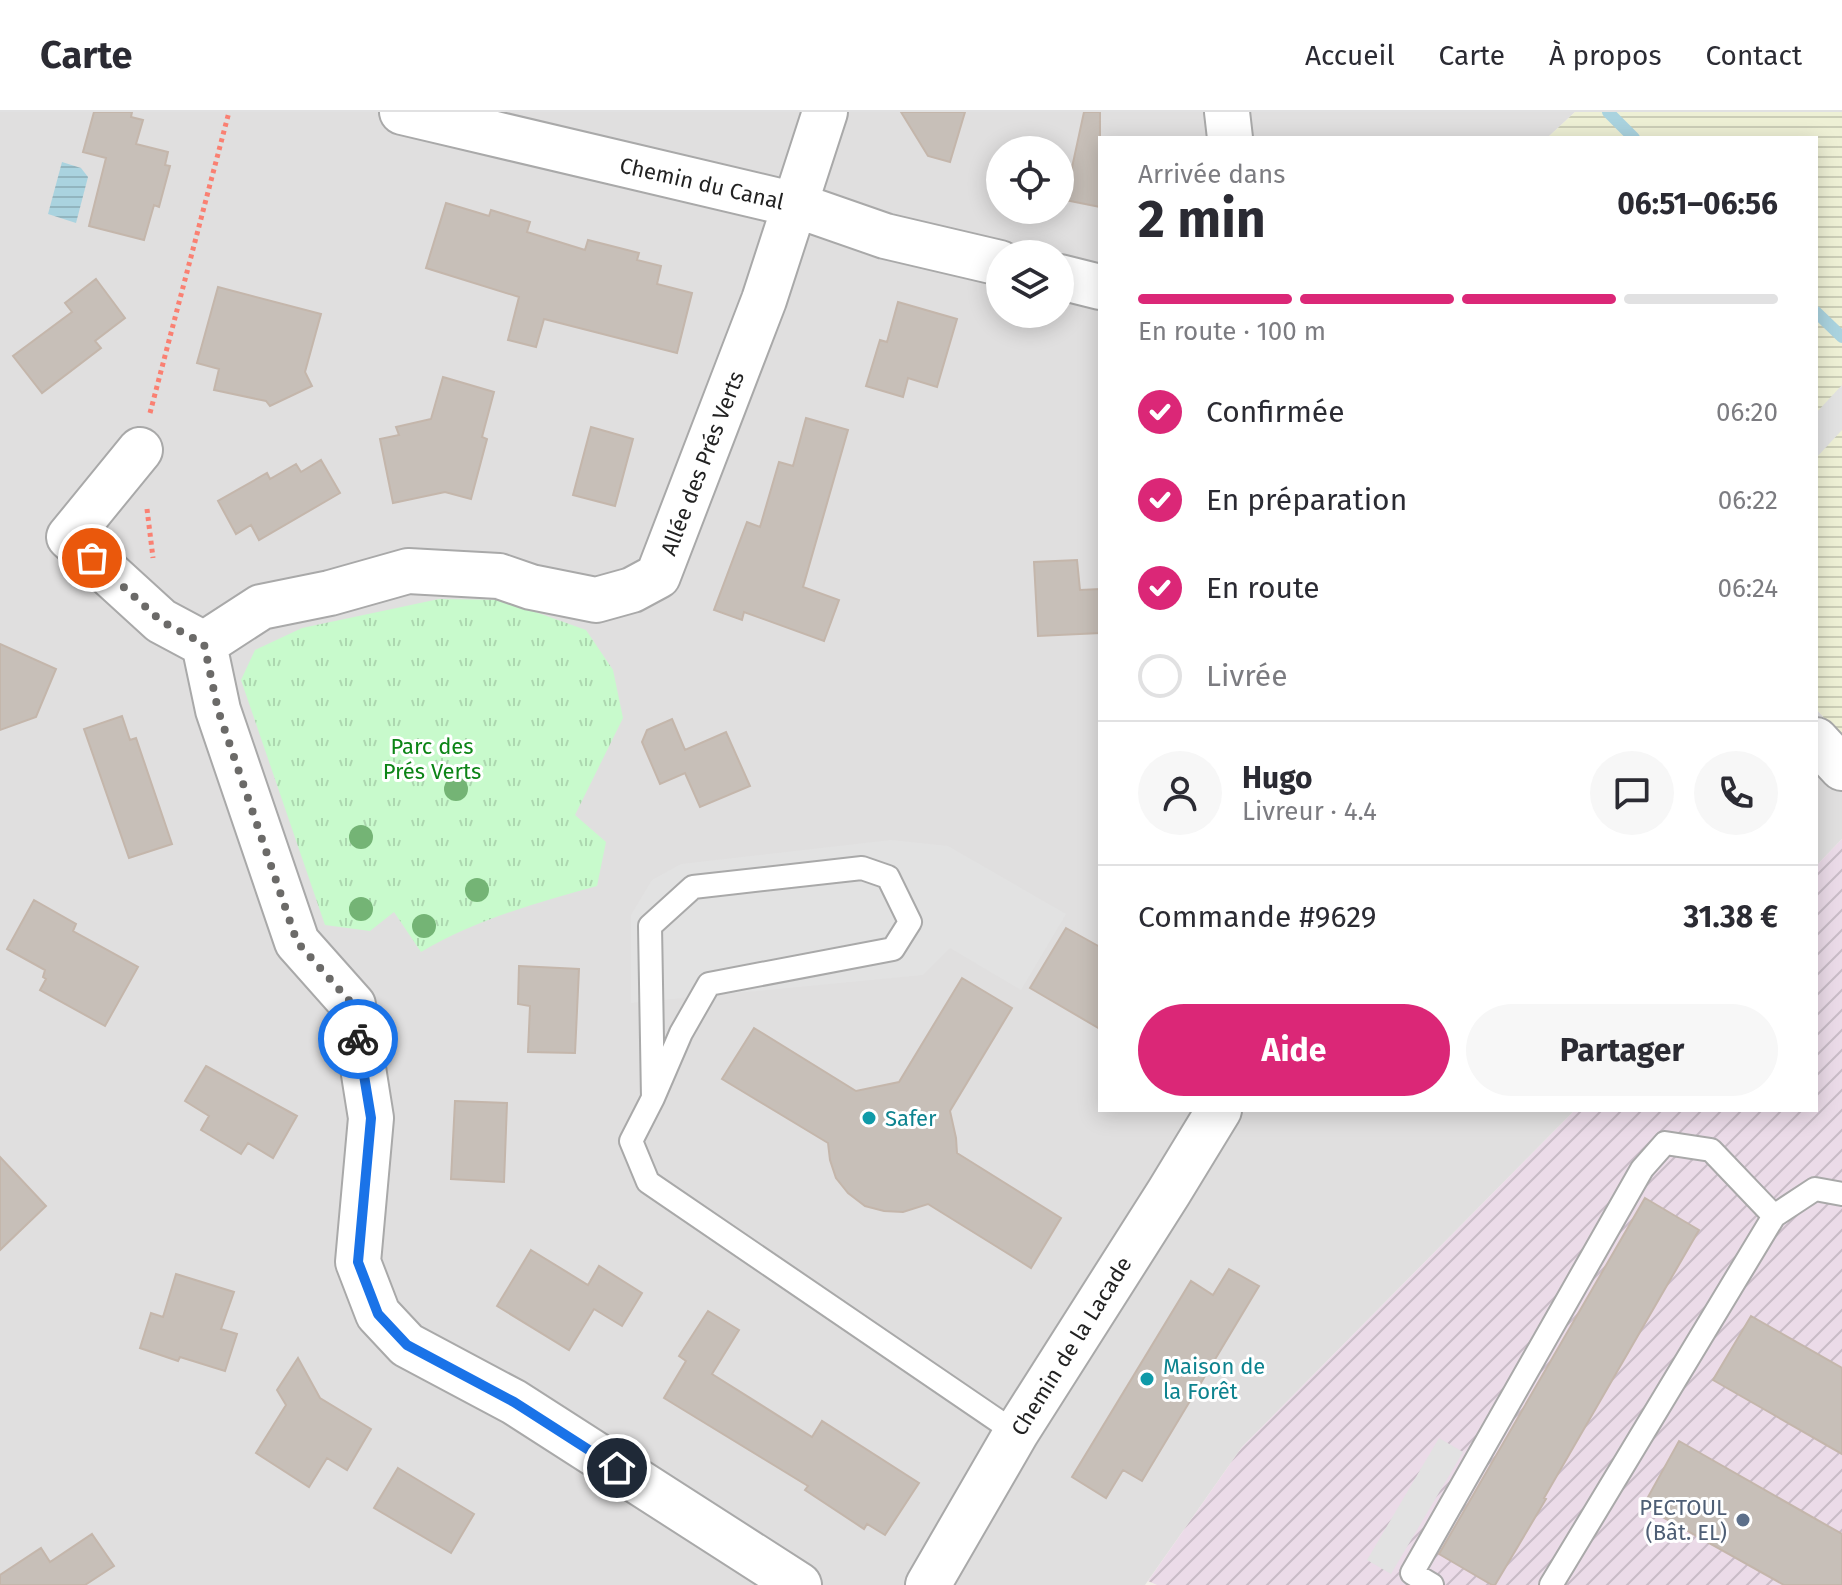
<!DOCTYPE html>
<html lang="fr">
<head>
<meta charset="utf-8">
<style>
	:root { --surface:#fff; --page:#f7f7f7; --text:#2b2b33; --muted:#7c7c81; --line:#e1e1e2; --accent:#db2777 }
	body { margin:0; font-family:"Fira Sans",sans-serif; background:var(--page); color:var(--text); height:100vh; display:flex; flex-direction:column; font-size:30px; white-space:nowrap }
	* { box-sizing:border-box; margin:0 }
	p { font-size:26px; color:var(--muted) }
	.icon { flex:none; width:44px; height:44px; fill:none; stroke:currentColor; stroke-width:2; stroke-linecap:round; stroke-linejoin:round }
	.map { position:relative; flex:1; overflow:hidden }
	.panel { position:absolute; left:1098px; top:24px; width:720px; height:976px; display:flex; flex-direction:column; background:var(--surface); border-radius:0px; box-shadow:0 4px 20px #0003 }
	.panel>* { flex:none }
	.tools { position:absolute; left:986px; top:24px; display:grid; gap:16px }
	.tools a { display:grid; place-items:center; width:88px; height:88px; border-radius:50%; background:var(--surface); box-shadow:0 4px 20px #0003; font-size:40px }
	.pin { position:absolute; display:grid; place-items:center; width:68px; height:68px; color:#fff; margin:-34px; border:4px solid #fff; border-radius:50%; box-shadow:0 2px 8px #0007 }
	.courier { position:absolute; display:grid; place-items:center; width:80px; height:80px; margin:-40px; border:6px solid #1a73e8; border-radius:50%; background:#fff; color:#222; box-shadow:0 2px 10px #0007 }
	.summary em { font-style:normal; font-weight:700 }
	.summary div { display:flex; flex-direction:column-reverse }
	.summary { display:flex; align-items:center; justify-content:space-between; height:136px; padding:0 40px }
	h1 { font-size:52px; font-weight:700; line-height:60px }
	.bar { display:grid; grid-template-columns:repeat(4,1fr); gap:12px 8px; align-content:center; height:96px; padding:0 40px }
	.bar i { height:10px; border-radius:6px; background:var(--line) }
	.bar .selected { background:var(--accent) }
	.bar p { grid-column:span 4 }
	.line { display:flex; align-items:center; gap:20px; padding:0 40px; border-top:2px solid var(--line) }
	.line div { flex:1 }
	.round { display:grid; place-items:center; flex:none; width:84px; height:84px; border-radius:42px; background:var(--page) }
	ol { padding:0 40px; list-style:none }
	li { display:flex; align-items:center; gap:24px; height:88px }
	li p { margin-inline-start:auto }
	li .icon { padding:8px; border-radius:50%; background:var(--accent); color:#fff; stroke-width:4 }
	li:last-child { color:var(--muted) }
	li i { width:44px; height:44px; border:4px solid var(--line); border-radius:50% }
	.cta { display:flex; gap:16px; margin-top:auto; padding:16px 40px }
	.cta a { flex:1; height:92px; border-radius:48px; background:var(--accent); color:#fff; font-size:32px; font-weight:700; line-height:92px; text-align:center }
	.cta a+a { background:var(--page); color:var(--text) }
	header { display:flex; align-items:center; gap:48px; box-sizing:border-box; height:112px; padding:0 40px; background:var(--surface); border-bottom:2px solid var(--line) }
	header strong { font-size:38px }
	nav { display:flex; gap:44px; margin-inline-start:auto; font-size:28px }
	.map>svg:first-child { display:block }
	.residential { fill:#e0dfdf; fill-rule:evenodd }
	.industrial { fill:url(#industrial-furrows) }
	.farmland { fill:url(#farmland-rules) }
	.park { fill:url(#park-tufts) }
	.parking { fill:#e2e2e2 }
	.water { fill:url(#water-rules) }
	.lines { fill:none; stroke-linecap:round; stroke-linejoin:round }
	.stream { stroke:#aad3df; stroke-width:12 }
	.building { fill:#c7bfb8; stroke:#c4b6ab; stroke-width:2 }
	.service-casing { stroke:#a9a9a9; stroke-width:26 }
	.minor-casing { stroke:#a9a9a9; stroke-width:48 }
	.path { stroke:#fa8072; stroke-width:5; stroke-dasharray:4 4; stroke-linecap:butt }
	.service { stroke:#fff; stroke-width:22 }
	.minor { stroke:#fff; stroke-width:44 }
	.tree { fill:#74b475 }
	.done { stroke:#6b6a68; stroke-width:8; stroke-dasharray:0 14.4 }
	.route { stroke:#1a73e8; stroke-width:10 }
	.culture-dot { fill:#0f9aa8; stroke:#fff; stroke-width:3 }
	.service-dot { fill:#5c6f8a; stroke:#fff; stroke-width:3 }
	.labels { text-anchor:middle; stroke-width:6; stroke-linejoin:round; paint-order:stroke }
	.street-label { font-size:22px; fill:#222; stroke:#fff }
	.park-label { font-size:22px; fill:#0c8416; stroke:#fff }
	.culture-label { font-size:22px; fill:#0d838f; stroke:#fff; text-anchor:start }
	.service-label { font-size:22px; fill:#4e5e75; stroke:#fff; text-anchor:end }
</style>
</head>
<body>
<header>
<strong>Carte</strong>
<nav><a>Accueil</a><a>Carte</a><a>À propos</a><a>Contact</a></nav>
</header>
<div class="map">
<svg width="1842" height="1473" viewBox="0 0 1842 1473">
	<defs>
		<pattern id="industrial-furrows" width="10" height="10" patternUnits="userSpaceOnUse" patternTransform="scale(2)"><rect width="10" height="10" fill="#ebdbe8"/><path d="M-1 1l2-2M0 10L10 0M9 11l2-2" fill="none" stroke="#c9bcc7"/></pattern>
		<pattern id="farmland-rules" width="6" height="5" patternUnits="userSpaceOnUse" patternTransform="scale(2)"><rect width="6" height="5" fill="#eef0d5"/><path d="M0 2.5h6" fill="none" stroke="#ccceb7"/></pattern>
		<pattern id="park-tufts" width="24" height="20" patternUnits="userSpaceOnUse" patternTransform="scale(2)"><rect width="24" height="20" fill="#c8facc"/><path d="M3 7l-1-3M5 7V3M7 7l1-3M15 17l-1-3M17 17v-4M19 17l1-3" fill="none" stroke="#acd6af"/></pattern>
		<pattern id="water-rules" width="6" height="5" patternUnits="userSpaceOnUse" patternTransform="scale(2)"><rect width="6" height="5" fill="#aad3df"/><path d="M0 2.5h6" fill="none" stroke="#92b5bf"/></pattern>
	</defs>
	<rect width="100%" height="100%" fill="#f2efe9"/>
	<path class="residential" d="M0,0H1575L1547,26H1100V998H1575L1242,1335L1145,1473H0ZM1000,38H1060V98H1000ZM1000,142H1060V202H1000Z
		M1816,597L1842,625V727L1816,754Z"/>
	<path class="industrial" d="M1842,727V1473H1157L1148,1469L1242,1335L1575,998H1816V754Z"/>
	<path class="farmland" d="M1575,0H1842V625L1816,597V26H1547Z"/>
	<path class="park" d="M439,487L502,488L586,518L613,558L623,606L575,703L606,730L597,774C536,791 477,807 421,840L394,800L370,819L325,813L241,568L255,538L302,516Z"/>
	<path class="parking" d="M1842,273V318L1816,346V301Z
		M891,728L948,734L1066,802L1021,878L950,836L923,863L631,891V803L652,768L681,752Z
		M1439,1326L1463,1340L1391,1462L1367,1448Z"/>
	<path class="water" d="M62,50L81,56L88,65L76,111L48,102Z"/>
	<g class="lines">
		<path class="stream" d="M1608,0L1634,26
			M1816,200L1842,225"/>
	</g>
	<path class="building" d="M94,0H132L131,5L143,8L136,32L168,40L165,53L170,54L159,95L154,93L144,128L89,114L106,46L83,40Z
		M901,0H965L950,50L928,44Z
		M1084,0H1100V95L1065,88Z
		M446,91L489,104L491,98L530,110L527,120L585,138L588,128L639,141L637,148L661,154L657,172L692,181L677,241L544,207L536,235L508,228L519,185L426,156Z
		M96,167L125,206L95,229L101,236L42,281L13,244L72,200L65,191Z
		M218,175L321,202L305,260L312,274L270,294L266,289L214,278L219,257L197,251Z
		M898,190L957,207L937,275L908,266L903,285L866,274L880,228L887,230Z
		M443,265L494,280L482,325L487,327L471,387L445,380L393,391L380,327L399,323L396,315L431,307Z
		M806,306L848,318L803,475L839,488L824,529L744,500L742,508L714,498L747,410L760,415L779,350L793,354Z
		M591,315L633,327L615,394L573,383Z
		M321,348L340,381L259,428L251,413L236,422L218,389L267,361L270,367L296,352L301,360Z
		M1077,448L1080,478L1100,477V521L1038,524L1034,450Z
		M0,532L56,557L36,605L0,618Z
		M122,604L130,628L136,626L172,732L129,746L84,617Z
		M672,607L685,638L726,620L750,674L700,695L685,661L660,672L642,630L647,618Z
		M34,788L76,812L73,819L138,855L105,914L40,878L46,867L43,865L45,858L7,837Z
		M1066,816L1100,835V917L1030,876Z
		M519,854L579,857L575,941L528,940L530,894L518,892Z
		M962,866L1012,896L950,999L956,1026L957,1041L1061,1106L1031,1156L928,1092L903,1100L884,1099L865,1094L848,1081L836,1066L830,1048L828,1031L722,967L754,916L856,979L899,970Z
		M206,954L297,1004L273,1046L248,1031L241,1042L201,1018L209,1004L185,989Z
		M455,989L507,991L504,1070L451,1067Z
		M0,1045L46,1094L0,1138Z
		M1645,1086L1699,1118L1544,1386L1546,1387L1495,1473H1492L1439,1442Z
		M531,1138L588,1173L599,1154L642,1181L622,1214L594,1197L569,1238L497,1194Z
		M1229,1157L1259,1174L1142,1369L1123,1358L1106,1386L1072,1365L1191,1169L1213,1183Z
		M176,1162L234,1180L221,1217L237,1222L225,1259L180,1245L178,1249L140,1236L151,1201L163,1205Z
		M708,1199L739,1218L712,1262L812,1325L822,1309L919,1371L885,1423L867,1412L864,1417L805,1378L808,1374L664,1286L686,1249L679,1244Z
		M1751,1204L1842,1256V1342L1713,1268Z
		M298,1246L320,1286L371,1317L347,1358L327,1346L309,1375L256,1341L286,1293L277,1278Z
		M1679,1329L1842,1422V1473H1784L1643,1394Z
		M398,1356L474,1402L451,1441L374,1396Z
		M92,1422L114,1454L85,1473H0V1463L41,1436L50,1450Z"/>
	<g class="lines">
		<defs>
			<path id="service" d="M653,986L650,814L693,775L862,756L888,765L910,810L893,837L709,872L681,921L653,986L631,1029L648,1070L1016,1321
				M1432,1473L1412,1461L1642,1057L1665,1031L1711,1038L1774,1104
				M1551,1473L1774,1104L1815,1077L1842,1082"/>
			<path id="minor" d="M402,0L796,93L885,124L1000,151
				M1227,0L1230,26
				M1060,165L1100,175
				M140,338L69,425L161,509L204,532
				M1816,628L1842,656
				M799,1473L514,1290L407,1233L378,1202L358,1150L371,1006L353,893L297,830L218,598L204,532L261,495L330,481L408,459L499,464L531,475L596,488L632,478L658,464L764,188L825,0
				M928,1473L1016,1321L1169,1080L1219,998"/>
		</defs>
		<use href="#service" class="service-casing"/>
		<use href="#minor" class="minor-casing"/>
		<path class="path" d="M150,301L229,0
			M147,397L153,446"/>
		<use href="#service" class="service"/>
		<use href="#minor" class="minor"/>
	</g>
	<g class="tree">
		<circle cx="456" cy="677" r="12"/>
		<circle cx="361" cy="725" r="12"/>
		<circle cx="477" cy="778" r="12"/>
		<circle cx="361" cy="797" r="12"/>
		<circle cx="424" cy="814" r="12"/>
	</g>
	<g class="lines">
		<path class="done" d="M92,446L161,509L204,532L218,598L297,830L353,893L358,927"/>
		<path class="route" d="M358,927L371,1006L358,1150L378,1202L407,1233L514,1290L617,1356"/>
	</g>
	<g class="culture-dot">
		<circle cx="869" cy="1006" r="8"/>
		<circle cx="1147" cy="1267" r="8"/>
	</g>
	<circle class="service-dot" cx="1743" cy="1408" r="8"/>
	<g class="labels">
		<g class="street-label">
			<text transform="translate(702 71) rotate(13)" y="8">Chemin du Canal</text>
			<text transform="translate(702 351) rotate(-69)" y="8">Allée des Prés Verts</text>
			<text transform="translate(1071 1234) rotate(-58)" y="8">Chemin de la Lacade</text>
		</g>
		<g class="park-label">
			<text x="432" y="642">Parc des<tspan x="432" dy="25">Prés Verts</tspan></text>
		</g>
		<g class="culture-label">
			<text x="885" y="1014">Safer</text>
			<text x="1163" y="1262">Maison de<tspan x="1163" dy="25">la Forêt</tspan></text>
		</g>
		<g class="service-label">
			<text x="1727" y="1403">PECTOUL<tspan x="1727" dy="25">(Bât. EL)</tspan></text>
		</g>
	</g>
</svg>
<div class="tools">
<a><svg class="icon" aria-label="locate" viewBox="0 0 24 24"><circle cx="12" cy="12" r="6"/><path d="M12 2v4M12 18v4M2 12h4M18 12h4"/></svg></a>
<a><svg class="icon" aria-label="layers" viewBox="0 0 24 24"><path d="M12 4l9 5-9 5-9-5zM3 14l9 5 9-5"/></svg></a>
</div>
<div class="pin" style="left:92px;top:446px;background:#ea580c"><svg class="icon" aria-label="bag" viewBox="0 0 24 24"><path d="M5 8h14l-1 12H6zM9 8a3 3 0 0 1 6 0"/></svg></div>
<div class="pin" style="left:617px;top:1356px;background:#1f2937"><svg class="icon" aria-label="home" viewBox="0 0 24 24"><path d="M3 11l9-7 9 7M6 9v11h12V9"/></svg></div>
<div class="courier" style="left:358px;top:927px"><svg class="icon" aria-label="bike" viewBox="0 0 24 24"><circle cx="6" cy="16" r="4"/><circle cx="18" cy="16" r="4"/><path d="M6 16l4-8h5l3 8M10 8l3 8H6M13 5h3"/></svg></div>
<section class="panel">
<div class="summary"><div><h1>2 min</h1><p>Arrivée dans</p></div><em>06:51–06:56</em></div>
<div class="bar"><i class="selected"></i><i class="selected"></i><i class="selected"></i><i></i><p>En route · 100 m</p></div>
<ol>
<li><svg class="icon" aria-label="check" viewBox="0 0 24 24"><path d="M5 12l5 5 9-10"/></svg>Confirmée<p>06:20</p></li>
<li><svg class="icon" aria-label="check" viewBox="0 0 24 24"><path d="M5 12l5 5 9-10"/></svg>En préparation<p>06:22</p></li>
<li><svg class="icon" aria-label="check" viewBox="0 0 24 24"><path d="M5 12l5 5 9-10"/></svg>En route<p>06:24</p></li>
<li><i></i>Livrée</li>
</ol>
<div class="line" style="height:144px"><a class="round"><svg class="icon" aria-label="person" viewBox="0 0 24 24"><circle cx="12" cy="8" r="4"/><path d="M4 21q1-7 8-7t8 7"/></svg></a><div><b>Hugo</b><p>Livreur · 4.4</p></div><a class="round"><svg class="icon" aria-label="chat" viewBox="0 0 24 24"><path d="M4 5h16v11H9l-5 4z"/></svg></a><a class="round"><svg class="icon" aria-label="phone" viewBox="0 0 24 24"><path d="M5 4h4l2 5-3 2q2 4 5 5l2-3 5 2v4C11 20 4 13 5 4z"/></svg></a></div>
<div class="line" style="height:104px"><div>Commande #9629</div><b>31.38 €</b></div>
<div class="cta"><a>Aide</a><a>Partager</a></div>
</section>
</div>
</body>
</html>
